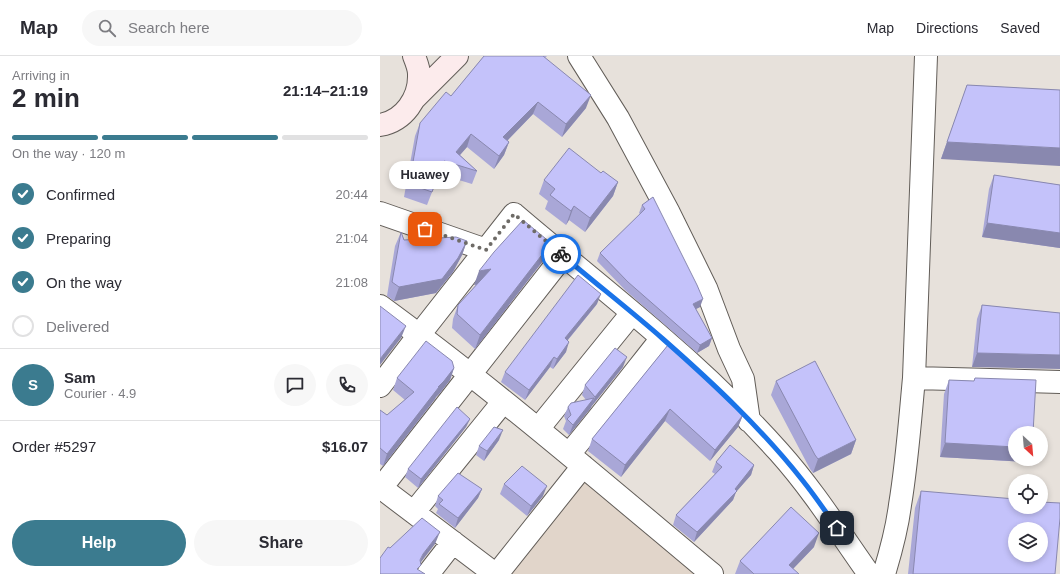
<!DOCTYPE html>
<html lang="en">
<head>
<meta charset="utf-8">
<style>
	:root { --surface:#fff; --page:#f7f7f7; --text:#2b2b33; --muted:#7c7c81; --line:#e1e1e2; --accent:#3b7b8f }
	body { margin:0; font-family:Arial,sans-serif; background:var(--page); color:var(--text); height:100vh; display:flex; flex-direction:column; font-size:15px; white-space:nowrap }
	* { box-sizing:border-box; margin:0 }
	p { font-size:13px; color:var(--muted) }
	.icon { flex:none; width:22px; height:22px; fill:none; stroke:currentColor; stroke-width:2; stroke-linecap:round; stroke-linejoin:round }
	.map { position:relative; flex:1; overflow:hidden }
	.panel { display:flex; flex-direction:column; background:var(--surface); width:380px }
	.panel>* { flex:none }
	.needle { width:26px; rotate:154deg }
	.controls { position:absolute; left:628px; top:370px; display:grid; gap:8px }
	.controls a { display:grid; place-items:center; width:40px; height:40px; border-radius:50%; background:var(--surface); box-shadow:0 2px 6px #0003; font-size:20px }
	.pin { position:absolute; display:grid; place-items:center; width:34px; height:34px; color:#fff; margin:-17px; border-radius:8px; box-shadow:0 2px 6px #0006 }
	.courier { position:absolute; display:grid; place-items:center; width:40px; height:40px; margin:-20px; border:3px solid #1a73e8; border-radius:50%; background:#fff; color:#222; box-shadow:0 1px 5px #0007 }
	.bubble { position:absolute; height:28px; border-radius:14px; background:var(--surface); box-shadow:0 2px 6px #0003; font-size:13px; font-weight:700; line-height:28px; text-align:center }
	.summary em { font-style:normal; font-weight:700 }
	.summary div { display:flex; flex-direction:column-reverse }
	.summary { display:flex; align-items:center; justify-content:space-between; height:68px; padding:0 12px }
	h1 { font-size:26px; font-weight:700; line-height:30px }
	.bar { display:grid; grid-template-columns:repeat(4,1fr); gap:6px 4px; align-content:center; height:48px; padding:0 12px }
	.bar i { height:5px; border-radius:3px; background:var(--line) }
	.bar .selected { background:var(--accent) }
	.bar p { grid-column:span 4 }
	.line { display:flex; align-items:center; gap:10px; padding:0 12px; border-top:1px solid var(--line) }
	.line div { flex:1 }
	.round { display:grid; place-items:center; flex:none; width:42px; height:42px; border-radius:21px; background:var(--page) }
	ol { padding:0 12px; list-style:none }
	li { display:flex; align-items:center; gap:12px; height:44px }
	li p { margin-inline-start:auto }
	li .icon { padding:4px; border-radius:50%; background:var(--accent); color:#fff; stroke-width:4 }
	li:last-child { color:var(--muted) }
	li i { width:22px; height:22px; border:2px solid var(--line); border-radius:50% }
	.cta { display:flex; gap:8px; margin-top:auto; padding:8px 12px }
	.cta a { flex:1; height:46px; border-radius:24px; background:var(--accent); color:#fff; font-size:16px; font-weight:700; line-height:46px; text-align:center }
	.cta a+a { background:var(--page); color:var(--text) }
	header { display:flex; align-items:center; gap:24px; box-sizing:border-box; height:56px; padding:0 20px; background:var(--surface); border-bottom:1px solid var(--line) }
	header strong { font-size:19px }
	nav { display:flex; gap:22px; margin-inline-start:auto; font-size:14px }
	.search { width:280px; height:36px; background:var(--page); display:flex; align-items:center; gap:10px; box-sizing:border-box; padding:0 14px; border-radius:22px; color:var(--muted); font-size:15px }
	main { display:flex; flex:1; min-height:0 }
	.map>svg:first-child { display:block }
	.built { fill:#e1d5ca }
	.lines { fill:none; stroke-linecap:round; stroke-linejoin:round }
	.street-casing { stroke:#625d58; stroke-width:24 }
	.secondary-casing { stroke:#625d58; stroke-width:24 }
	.street { stroke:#fff; stroke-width:22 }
	.secondary { stroke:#fcebec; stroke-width:22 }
	.wall { fill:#a9a7d7 }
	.shaded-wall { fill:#8988af }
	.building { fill:#c4c2fa; stroke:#8988af; fill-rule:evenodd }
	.done { stroke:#6e6b67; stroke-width:4; stroke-dasharray:0 7.2 }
	.route { stroke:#1a73e8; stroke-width:5 }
</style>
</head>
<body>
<header>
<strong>Map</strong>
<div class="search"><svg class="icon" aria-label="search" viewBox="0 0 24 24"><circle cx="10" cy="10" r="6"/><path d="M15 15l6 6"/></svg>Search here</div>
<nav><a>Map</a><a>Directions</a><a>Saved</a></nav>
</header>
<main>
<section class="panel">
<div class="summary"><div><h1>2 min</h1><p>Arriving in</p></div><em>21:14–21:19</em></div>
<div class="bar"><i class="selected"></i><i class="selected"></i><i class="selected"></i><i></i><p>On the way · 120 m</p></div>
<ol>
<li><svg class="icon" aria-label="check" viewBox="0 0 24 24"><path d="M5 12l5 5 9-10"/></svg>Confirmed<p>20:44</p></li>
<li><svg class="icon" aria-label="check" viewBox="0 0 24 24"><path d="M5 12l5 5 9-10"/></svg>Preparing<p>21:04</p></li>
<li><svg class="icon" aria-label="check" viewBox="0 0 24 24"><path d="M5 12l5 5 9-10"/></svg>On the way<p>21:08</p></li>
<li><i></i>Delivered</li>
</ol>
<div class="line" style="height:72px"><b class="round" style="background:var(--accent);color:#fff">S</b><div><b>Sam</b><p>Courier · 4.9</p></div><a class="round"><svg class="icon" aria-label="chat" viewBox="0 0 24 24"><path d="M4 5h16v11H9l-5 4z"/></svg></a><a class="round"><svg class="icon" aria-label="phone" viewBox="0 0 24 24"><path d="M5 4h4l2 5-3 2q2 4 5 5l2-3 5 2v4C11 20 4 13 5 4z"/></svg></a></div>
<div class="line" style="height:52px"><div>Order #5297</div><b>$16.07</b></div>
<div class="cta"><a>Help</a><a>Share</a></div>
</section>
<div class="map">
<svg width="680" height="518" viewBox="0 0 680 518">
	<rect width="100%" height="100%" fill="#e7e1db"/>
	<path class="built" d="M203,421L320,518H128Z"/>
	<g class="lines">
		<defs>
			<path id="street" d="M199,0L238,62L289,157L326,232L349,293L363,323L369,365
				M546,0L534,322L680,326
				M0,157L106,194
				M0,250C115,334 223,427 332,518
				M0,330L39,279L134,158C183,200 234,240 282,282C324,318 363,356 399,396C433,434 460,477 489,518
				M158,373L252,257
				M189,398C221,360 251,321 282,282
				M0,431L115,518
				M1,432L183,200
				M34,456L123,346
				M48,518L73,486
				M117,518L203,410
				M504,518C511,495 517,473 520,449C527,407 530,364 534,322"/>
			<path id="secondary" d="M34,43L77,0
				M0,69C24,65 40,42 39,18C39,13 36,5 34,0"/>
		</defs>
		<use href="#street" class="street-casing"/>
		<use href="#secondary" class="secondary-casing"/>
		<use href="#street" class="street"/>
		<use href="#secondary" class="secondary"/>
	</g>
	<path class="wall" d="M104,0H167L165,2L206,52L182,81L153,58L127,85L129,86L124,99L114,113L87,91L80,99L97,115L92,128L59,118L47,149L24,141L35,80L40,67L71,40Z
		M587,29L680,34L561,103Z
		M221,117L238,126L233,140L205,176L189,164L186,169L165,153L168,145L159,138L164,124Z
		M614,119L680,129V192L602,181L609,133Z
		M273,141L320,251L316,253L332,282L329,290L317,297L245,234L217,205L220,197L260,158L259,157L262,149Z
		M21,176L24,184L87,185L82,199L73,216L56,237L14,245L7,240L15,190Z
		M166,201L95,293L72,272L73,263L78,249L96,229H94Z
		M217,248L188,284L186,296L173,313L170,311L145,344L121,326L125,316Z
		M602,249L680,257L592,311L597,263Z
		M288,289L363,359L358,371L330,405L285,365L241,421L208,395L212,383Z
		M243,311L211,351L189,379L183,373L186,365L184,360L188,351L206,344L202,339L205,329Z
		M74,312L70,324L60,337L56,341L55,343L3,410L0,408V354L7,359L25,344L13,334L17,322Z
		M595,322L647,406L560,401L564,338L569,324L594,325Z
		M396,325L476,384L471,398L433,417L430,413L391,339Z
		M90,363L86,371L38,432L25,421L28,413Z
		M119,384L104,405L96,399L99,390Z
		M336,406L374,409L371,419L356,436L353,444L314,486L293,469L296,459L335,418L332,416Z
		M124,428L163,440L147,460L120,438Z
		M102,433L98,442L75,472L56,457L58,453L55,450L58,440Z
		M541,435L675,518H528L535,452Z
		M434,491L413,513L419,518H355L360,505Z"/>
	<path class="shaded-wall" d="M211,39L206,52L182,81L186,68Z
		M158,46L153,58L118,94L123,81Z
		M91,78L87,91L72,108L76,96Z
		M129,86L124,99L114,113L119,100Z
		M567,86L680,92V110L561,103Z
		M238,126L233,140L205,176L210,162Z
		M194,150L189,164L186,169L191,155Z
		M607,167L680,177V192L602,181Z
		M87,185L82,199L73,216L56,237L14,245L19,231Z
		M171,187L166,201L95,293L100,279Z
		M111,213L106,227L94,229L99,215Z
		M221,238L217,248L181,292L185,282Z
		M323,243L320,251L310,256L313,248Z
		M26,270L21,282L0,309V303Z
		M332,282L329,290L317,297L320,289Z
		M189,286L186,296L173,313L177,303Z
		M597,297L680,299V313L592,311Z
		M174,301L170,311L145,344L149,334Z
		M247,301L243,311L211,351L215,341Z
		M74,312L70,324L60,337L56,341L55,343L3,410L7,398L58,331Z
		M214,342L211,352L189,379L193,369Z
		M290,353L285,365L241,421L245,409Z
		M363,359L358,371L330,405L335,394Z
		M90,363L86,371L38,432L41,423Z
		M123,374L119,384L104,405L107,395Z
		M476,384L471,398L433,417L438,403Z
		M565,387L635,391V403H648L647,406L560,401Z
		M374,409L371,419L356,436L353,444L314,486L317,476Z
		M167,430L163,440L147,460L151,450Z
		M102,433L98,442L75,472L78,462Z
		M60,476L55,488L38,510L43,498Z
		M439,477L434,491L408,518L409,509Z"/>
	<path class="building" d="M104,0H163L211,39L186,68L158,46L123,81L129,86L119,100L91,78L76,96L97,115L64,105L52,136L29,128L40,67L66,36L71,40Z
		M587,29L680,34V92L567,86Z
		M189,92L221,117L223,115L238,126L210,162L194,150L191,155L170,139L175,133L164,124Z
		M614,119L680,129V177L607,167Z
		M273,141L317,229L323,243L313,248L332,282L320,289L248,226L220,197L265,153L262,149Z
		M143,164L171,187L100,279L77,258L78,249L111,213L99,215L114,196Z
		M21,176L24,184L76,181L87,185L78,202L62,223L19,231L12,226Z
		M198,219L221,238L185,282L189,286L177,303L174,301L149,334L125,316Z
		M602,249L680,257V299L597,297Z
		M0,250L26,270L0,303Z
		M46,285L72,305L74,312L64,325L58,331H59L7,398L0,392V354L7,359L34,336L17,322Z
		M288,289L324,321L363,359L335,394L290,353L245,409L212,383Z
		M235,292L247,301L215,341L205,329Z
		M435,305L476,384L438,403L435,399L396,325Z
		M595,322L656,324L653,377H635V391L565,387L569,324L594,325Z
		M214,342L193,369L187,363L191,359L188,351L191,347Z
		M77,351L90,363L41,423L28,413Z
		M114,371L123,374L107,395L99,390Z
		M350,389L374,409L355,433L357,435L317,476L296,459L342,411L336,406Z
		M142,410L167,430L151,450L124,428Z
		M78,417L102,433L78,462L59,448L63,444L58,440Z
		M541,435L635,443V451H661V446L680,447V462L675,518H533ZM635,473H661V499H635Z
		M411,451L439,477L409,509L419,518H374L360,505Z
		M42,462L60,476L43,498L40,504L41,509L37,513L45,518H0V502L8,491L10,492Z"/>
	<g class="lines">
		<path class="done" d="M45,173L106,194L134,158L181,198"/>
		<path class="route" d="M181,198C215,227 250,254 283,283C333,327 382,373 423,425C435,440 446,456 457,472"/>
	</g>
</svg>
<div class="controls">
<a><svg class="needle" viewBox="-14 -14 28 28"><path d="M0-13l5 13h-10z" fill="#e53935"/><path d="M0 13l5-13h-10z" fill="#7c7c81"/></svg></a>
<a><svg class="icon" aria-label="locate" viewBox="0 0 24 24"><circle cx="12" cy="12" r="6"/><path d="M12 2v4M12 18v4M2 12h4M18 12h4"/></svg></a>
<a><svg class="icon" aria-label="layers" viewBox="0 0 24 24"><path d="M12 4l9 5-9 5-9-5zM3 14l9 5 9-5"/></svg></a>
</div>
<div class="pin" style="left:45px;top:173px;background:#ea580c"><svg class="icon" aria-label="bag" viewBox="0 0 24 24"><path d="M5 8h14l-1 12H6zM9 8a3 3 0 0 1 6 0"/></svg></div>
<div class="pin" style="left:457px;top:472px;background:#1f2937"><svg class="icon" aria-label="home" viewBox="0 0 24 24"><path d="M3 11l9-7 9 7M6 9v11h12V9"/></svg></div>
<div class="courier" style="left:181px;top:198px"><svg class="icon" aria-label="bike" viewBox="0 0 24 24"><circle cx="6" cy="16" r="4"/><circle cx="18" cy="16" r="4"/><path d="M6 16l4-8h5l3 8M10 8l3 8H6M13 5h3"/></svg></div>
<div class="bubble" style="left:9px;top:105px;width:72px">Huawey</div>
</div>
</main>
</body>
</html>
